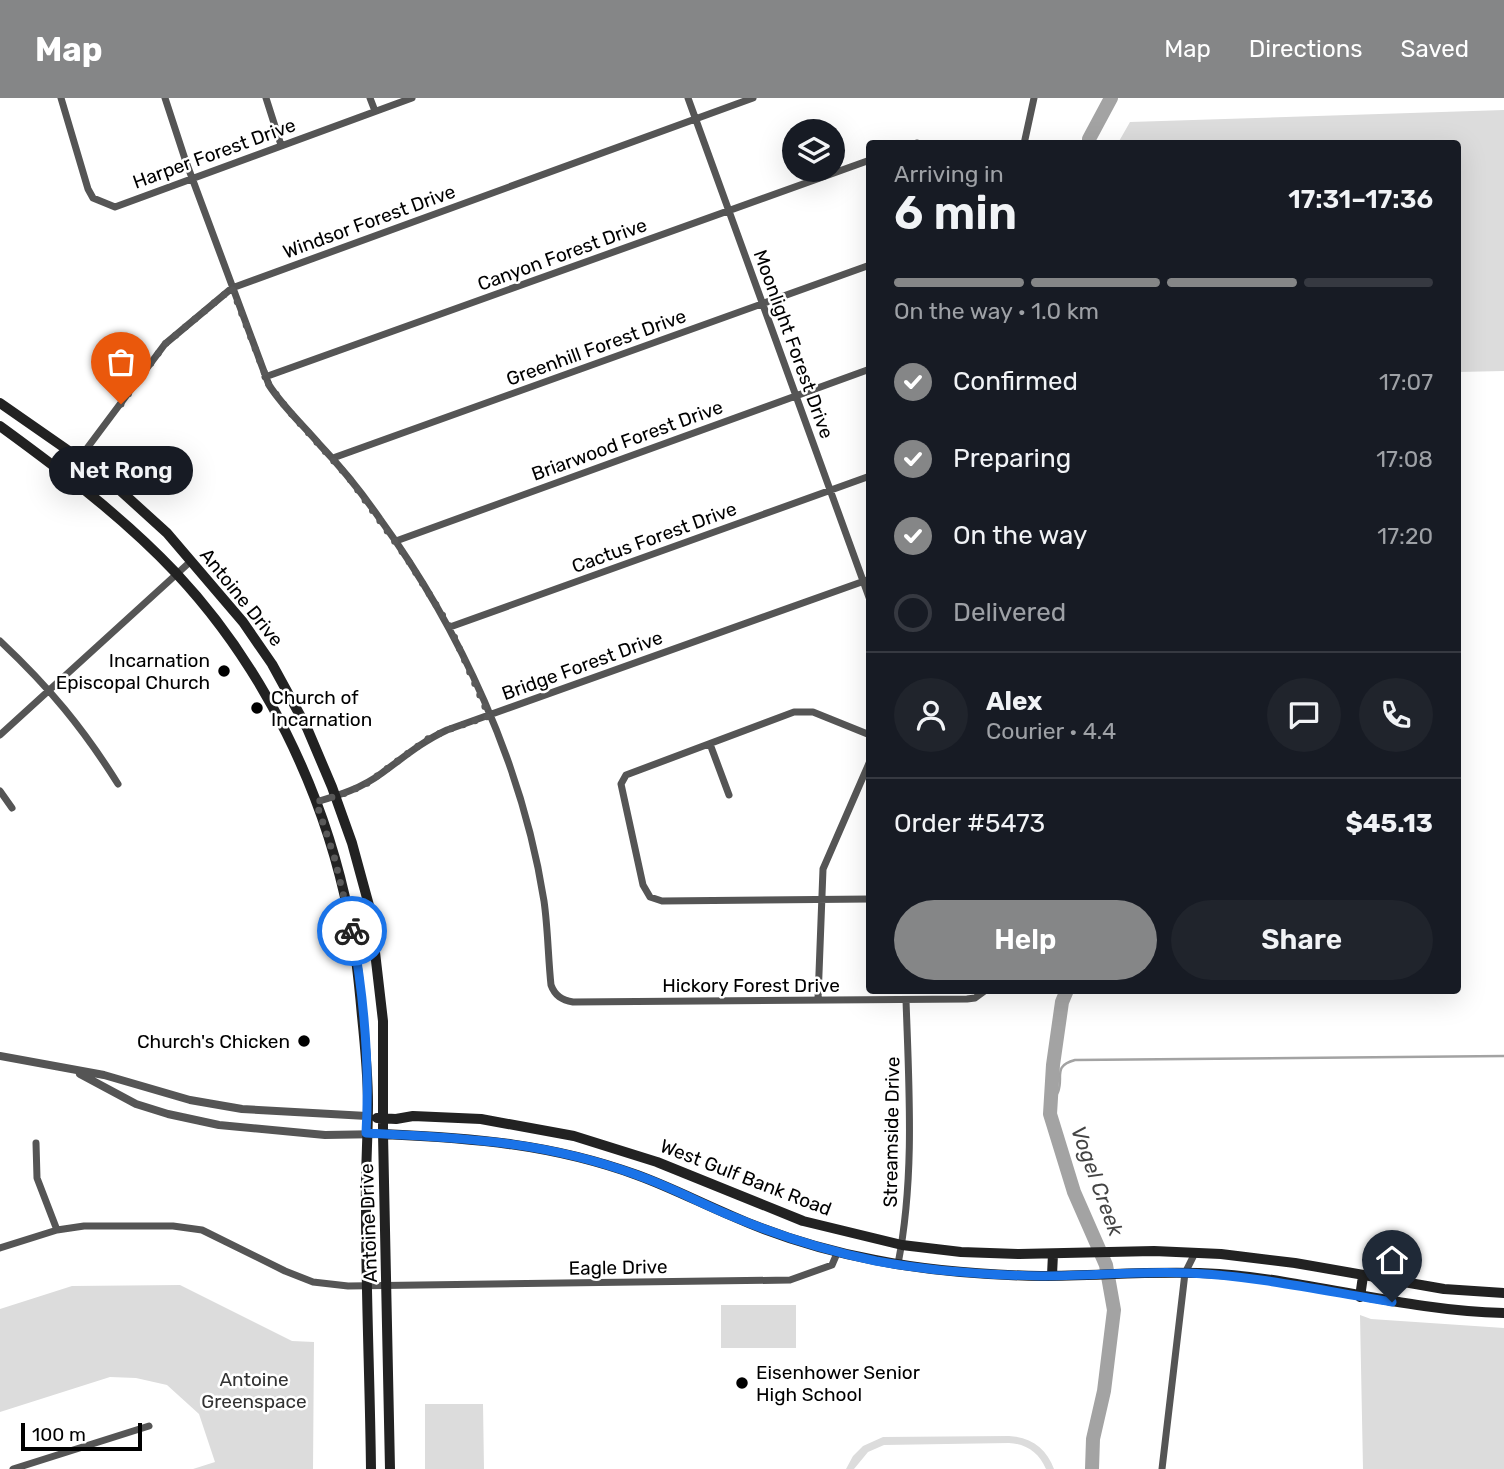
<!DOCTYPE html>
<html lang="en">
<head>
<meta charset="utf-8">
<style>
	:root { --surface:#171b24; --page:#20242c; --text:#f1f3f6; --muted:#9ea1a6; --line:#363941; --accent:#858687 }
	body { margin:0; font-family:Rubik,sans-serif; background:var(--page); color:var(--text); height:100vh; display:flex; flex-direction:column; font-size:26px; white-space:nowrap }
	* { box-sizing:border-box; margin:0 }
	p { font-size:23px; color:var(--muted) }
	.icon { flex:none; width:38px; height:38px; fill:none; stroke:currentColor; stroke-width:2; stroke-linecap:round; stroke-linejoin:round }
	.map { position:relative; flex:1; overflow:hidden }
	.side { position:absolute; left:866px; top:42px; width:595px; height:854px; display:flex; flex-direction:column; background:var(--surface); border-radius:7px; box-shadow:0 7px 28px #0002 }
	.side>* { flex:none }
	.buttons { position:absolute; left:782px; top:21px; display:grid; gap:14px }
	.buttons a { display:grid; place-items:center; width:63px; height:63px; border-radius:50%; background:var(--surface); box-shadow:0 7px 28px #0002; font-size:35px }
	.scale { position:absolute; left:21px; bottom:18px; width:121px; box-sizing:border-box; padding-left:7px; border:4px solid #000; border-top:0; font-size:19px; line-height:24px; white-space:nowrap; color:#000; -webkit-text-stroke:5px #fff; paint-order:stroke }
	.pin { position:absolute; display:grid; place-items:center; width:60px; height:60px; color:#fff; margin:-72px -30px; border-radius:50% 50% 50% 0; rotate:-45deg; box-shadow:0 0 7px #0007 }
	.pin .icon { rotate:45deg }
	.courier { position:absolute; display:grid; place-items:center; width:70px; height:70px; margin:-35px; border:5px solid #1a73e8; border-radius:50%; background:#fff; color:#222; box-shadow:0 2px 9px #0007 }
	.bubble { position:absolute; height:49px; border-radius:24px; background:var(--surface); box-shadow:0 7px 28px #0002; font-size:23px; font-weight:600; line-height:49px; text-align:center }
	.headline em { font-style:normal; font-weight:600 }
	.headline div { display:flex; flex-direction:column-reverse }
	.headline { display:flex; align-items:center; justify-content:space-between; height:119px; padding:0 28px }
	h1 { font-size:46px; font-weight:600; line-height:52px }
	.bar { display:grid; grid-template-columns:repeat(4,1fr); gap:10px 7px; align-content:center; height:84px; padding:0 28px }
	.bar i { height:9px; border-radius:5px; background:var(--line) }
	.bar .current { background:var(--accent) }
	.bar p { grid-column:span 4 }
	.line { display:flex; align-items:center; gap:18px; padding:0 28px; border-top:2px solid var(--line) }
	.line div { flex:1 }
	.round { display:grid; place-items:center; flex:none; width:74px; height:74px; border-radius:37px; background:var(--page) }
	ol { padding:0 28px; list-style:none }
	li { display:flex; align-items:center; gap:21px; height:77px }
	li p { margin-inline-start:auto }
	li .icon { padding:7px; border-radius:50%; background:var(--accent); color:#fff; stroke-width:4 }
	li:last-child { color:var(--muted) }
	li i { width:38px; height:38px; border:4px solid var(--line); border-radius:50% }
	.cta { display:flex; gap:14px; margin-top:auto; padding:14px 28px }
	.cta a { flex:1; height:80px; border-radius:42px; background:var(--accent); color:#fff; font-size:28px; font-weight:600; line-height:80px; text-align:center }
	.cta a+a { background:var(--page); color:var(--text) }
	header { display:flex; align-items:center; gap:42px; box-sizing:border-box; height:98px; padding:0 35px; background:var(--accent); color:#fff }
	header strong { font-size:33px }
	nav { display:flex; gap:38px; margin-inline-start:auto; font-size:24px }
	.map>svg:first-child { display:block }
	.green { fill:#dcdcdc }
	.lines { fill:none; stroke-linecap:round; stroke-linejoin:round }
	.stream { stroke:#a3a3a3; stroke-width:2.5 }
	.river { stroke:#a3a3a3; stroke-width:14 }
	.minor { stroke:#555; stroke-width:7 }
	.tertiary { stroke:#555; stroke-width:8 }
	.secondary { stroke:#222; stroke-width:10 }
	.done { stroke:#595959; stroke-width:7; stroke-dasharray:0 12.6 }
	.route { stroke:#1a73e8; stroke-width:9 }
	.poi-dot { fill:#000; stroke:#fff; stroke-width:2.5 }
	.labels { text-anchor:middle; stroke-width:5; stroke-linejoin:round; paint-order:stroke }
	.street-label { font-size:19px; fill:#000; stroke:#fff }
	.poi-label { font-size:19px; fill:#000; stroke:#fff; text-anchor:end }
	.park-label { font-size:19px; fill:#333; stroke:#fff }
	.water-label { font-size:21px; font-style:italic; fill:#444; stroke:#fff }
</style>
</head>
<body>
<header>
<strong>Map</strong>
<nav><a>Map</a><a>Directions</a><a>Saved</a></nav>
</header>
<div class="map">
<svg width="1504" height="1371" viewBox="0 0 1504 1371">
	<rect width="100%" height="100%" fill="#fff"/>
	<path class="green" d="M1504,12V273L1458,274V46L1118,45L1130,24Z
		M180,1187L292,1243L314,1244L313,1371H193L215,1364L199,1316L167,1287L136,1280L110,1279L0,1314V1211L72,1188Z
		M721,1207H796V1250H721Z
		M1360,1217L1371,1221L1504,1230V1371H1363Z
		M425,1306H483L484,1371H425Z
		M1009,1338C1031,1339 1047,1351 1054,1371H1046C1039,1355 1027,1346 1009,1345L884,1347L868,1354L854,1371H846L853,1358L863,1348L883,1339Z"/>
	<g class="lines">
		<path class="stream" d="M1051,1003C1053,1000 1057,998 1058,994C1064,979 1052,968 1075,962L1504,958"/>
		<path class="river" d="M1089,46V41L1111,0
			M1067,892L1062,904L1053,967L1050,1016L1074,1094L1106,1167L1114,1212L1104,1293L1093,1341L1092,1371"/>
		<path class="minor" d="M61,0L88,91L93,100L115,109L412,0
			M165,0L185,61L269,287C283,309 303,327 320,347C342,370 362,395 380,421C460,531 523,668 544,803C548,831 548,859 551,887C555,898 562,902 573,904L967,901L975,900L986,892
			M266,0L281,47
			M370,0L375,13
			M688,0L870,502
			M917,46V45
			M1024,46L1034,0
			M265,279L870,62
			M333,360L870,167
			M67,377L165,246L232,190L753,0
			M396,443L870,271
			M450,529L870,378
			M0,543C49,589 83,630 118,686
			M0,637L191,463
			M870,637L813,614H794L626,677L621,686L643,787L650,799L662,803L870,801
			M710,646L729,697
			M0,693L12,710
			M316,704C340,697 362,690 382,675C404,659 423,643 447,632L870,481
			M818,901L823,771L870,663
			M36,1045L37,1080L57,1132
			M0,1150L57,1132L84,1128H173L202,1132L285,1173L313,1184L348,1188L790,1182L832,1167L838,1153
			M898,1166C915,1079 909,990 906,902
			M13,1371L149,1328
			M1162,1371L1185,1175L1195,1155"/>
		<path class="tertiary" d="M0,958L104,977L190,1002L242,1011L367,1018
			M80,976L136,1006L168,1016L219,1027L325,1037L383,1036"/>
		<path class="secondary" d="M0,305L102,376L167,435L243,524L272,566L307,630L332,689L352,745L370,811L383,923V1036L390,1371
			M0,328C63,374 123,419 176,475C264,569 324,693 349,818C356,851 359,884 362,918C365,947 368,976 368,1006C368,1041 365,1076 366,1112C366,1198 370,1285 371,1371
			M377,1020L396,1021L413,1018L481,1021L574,1038L657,1064L803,1123L902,1147L961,1154L1019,1156L1154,1153L1221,1156L1295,1165L1444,1191L1504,1195
			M383,1036C473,1040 552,1046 637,1077C670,1089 701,1105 732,1118C777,1138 827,1153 875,1162C929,1173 986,1177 1041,1178C1101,1178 1160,1172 1219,1176C1315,1183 1406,1213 1504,1215
			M1052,1177L1053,1156
			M1360,1199L1363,1178"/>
	</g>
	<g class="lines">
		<path class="done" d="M121,306L165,246L232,190L269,287L288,312L349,380L406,459L450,529L489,618L447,632L429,640L366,686L346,695L316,704L334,758L352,833"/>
		<path class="route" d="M352,833C364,899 370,968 366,1035C464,1040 544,1043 637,1077C671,1089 702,1106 734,1119C779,1138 828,1153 876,1163C930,1173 985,1177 1040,1178C1089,1178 1138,1173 1188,1175C1257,1178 1324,1193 1392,1204"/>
	</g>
	<g class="poi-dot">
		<circle cx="224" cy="573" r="7"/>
		<circle cx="257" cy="610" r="7"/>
		<circle cx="304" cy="943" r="7"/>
		<circle cx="742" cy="1285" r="7"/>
	</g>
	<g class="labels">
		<g class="street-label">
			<text transform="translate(214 55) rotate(-20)" y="7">Harper Forest Drive</text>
			<text transform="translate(369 123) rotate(-20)" y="7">Windsor Forest Drive</text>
			<text transform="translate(562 156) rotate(-20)" y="7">Canyon Forest Drive</text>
			<text transform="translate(794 246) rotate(70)" y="7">Moonlight Forest Drive</text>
			<text transform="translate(596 249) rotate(-20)" y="7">Greenhill Forest Drive</text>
			<text transform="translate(627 342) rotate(-20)" y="7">Briarwood Forest Drive</text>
			<text transform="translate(654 439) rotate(-20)" y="7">Cactus Forest Drive</text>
			<text transform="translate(242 499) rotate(51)" y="7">Antoine Drive</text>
			<text transform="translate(582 567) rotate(-20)" y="7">Bridge Forest Drive</text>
			<text x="751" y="894">Hickory Forest Drive</text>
			<text transform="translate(891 1034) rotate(-89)" y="7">Streamside Drive</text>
			<text transform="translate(746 1079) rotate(21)" y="7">West Gulf Bank Road</text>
			<text transform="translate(368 1125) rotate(-92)" y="7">Antoine Drive</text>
			<text transform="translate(618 1169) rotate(-1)" y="7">Eagle Drive</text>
		</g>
		<g class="poi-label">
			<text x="210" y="569">Incarnation<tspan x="210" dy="22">Episcopal Church</tspan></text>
			<text x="271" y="606" text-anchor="start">Church of<tspan x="271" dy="22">Incarnation</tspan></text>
			<text x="290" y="950">Church's Chicken</text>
			<text x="756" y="1281" text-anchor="start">Eisenhower Senior<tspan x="756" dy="22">High School</tspan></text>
		</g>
		<g class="park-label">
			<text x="254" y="1288">Antoine<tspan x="254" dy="22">Greenspace</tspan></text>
		</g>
		<g class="water-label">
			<text transform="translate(1097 1083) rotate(70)" y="7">Vogel Creek</text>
		</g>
	</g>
</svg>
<div class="buttons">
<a><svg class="icon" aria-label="layers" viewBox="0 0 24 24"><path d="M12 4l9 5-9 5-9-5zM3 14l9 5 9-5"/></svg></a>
</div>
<div class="scale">100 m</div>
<div class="pin" style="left:121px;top:306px;background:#ea580c"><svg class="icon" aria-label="bag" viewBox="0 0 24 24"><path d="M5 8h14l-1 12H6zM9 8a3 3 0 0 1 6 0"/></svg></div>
<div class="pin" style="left:1392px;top:1204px;background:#1f2937"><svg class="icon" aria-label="home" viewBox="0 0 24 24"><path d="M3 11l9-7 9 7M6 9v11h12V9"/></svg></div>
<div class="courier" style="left:352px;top:833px"><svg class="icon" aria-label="bike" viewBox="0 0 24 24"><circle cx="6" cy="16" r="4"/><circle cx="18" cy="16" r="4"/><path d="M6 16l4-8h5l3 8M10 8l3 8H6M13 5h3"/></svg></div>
<div class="bubble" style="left:49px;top:348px;width:144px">Net Rong</div>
<section class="side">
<div class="headline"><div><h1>6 min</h1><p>Arriving in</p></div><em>17:31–17:36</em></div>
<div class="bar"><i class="current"></i><i class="current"></i><i class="current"></i><i></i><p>On the way · 1.0 km</p></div>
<ol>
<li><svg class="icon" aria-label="check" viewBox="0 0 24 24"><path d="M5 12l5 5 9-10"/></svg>Confirmed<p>17:07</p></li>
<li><svg class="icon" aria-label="check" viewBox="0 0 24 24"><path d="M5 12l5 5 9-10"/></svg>Preparing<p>17:08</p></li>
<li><svg class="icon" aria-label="check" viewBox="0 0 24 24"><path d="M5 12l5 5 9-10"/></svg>On the way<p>17:20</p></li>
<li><i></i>Delivered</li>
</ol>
<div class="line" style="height:126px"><a class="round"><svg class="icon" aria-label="person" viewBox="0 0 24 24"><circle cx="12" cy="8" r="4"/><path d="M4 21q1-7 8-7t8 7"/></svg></a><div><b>Alex</b><p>Courier · 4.4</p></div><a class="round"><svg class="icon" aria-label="chat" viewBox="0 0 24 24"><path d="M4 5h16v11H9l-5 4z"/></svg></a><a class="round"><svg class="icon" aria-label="phone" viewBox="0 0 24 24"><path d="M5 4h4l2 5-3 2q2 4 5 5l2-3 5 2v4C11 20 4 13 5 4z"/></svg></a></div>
<div class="line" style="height:91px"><div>Order #5473</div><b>$45.13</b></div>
<div class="cta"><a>Help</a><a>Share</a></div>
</section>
</div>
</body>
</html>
